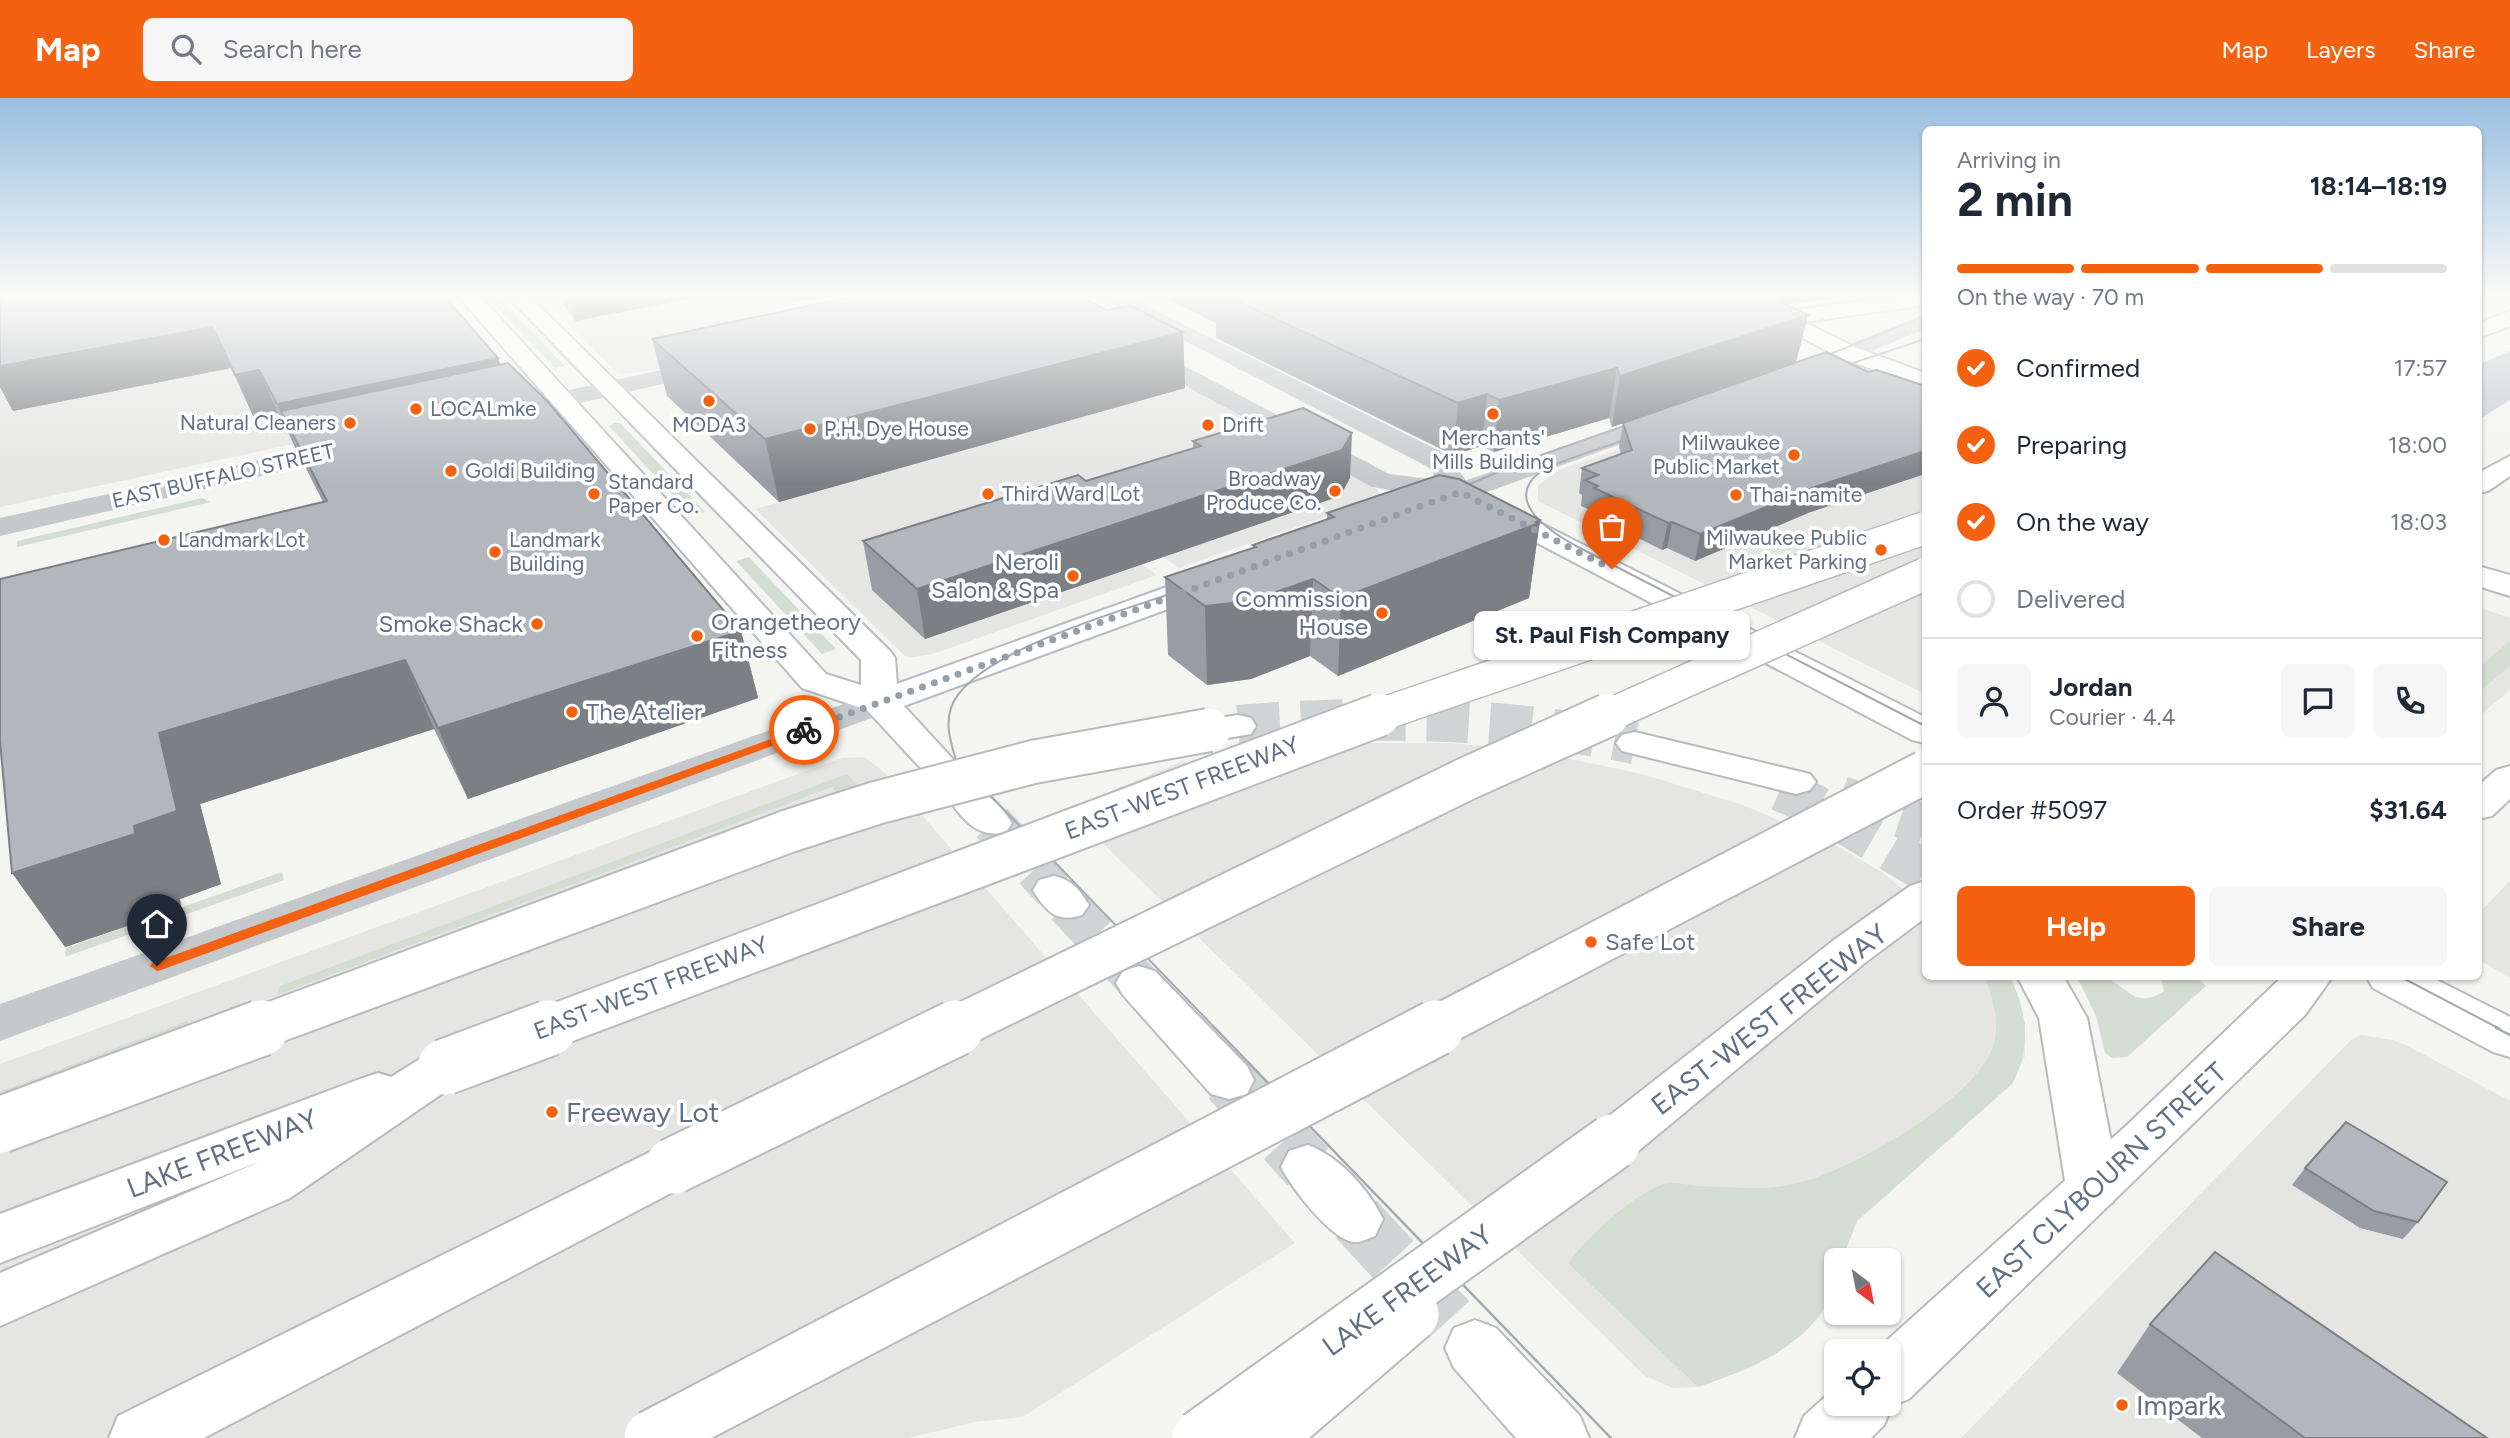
<!DOCTYPE html>
<html lang="en">
<head>
<meta charset="utf-8">
<style>
	:root { --surface:#fff; --page:#f6f6f7; --text:#1f2937; --muted:#747a83; --line:#e0e1e3; --accent:#f46111 }
	body { margin:0; font-family:Figtree,sans-serif; background:var(--page); color:var(--text); height:100vh; display:flex; flex-direction:column; font-size:26px; white-space:nowrap }
	* { box-sizing:border-box; margin:0 }
	p { font-size:23px; color:var(--muted) }
	.icon { flex:none; width:38px; height:38px; fill:none; stroke:currentColor; stroke-width:2; stroke-linecap:round; stroke-linejoin:round }
	.map { position:relative; flex:1; overflow:hidden }
	.sheet { position:absolute; left:1922px; top:28px; width:560px; height:854px; display:flex; flex-direction:column; background:var(--surface); border-radius:10px; box-shadow:0 2px 5px #0004 }
	.sheet>* { flex:none }
	.needle { width:46px; rotate:148deg }
	.buttons { position:absolute; left:1824px; top:1150px; display:grid; gap:14px }
	.buttons a { display:grid; place-items:center; width:77px; height:77px; border-radius:10px; background:var(--surface); box-shadow:0 2px 5px #0004; font-size:35px }
	.pin { position:absolute; display:grid; place-items:center; width:60px; height:60px; color:#fff; margin:-72px -30px; border-radius:50% 50% 50% 0; rotate:-45deg; box-shadow:0 0 7px #0007 }
	.pin .icon { rotate:45deg }
	.courier { position:absolute; display:grid; place-items:center; width:70px; height:70px; margin:-35px; border:5px solid #f46111; border-radius:50%; background:#fff; color:#222; box-shadow:0 2px 9px #0007 }
	.bubble { position:absolute; height:49px; border-radius:10px; background:var(--surface); box-shadow:0 2px 5px #0004; font-size:23px; font-weight:700; line-height:49px; text-align:center }
	.head em { font-style:normal; font-weight:700 }
	.head div { display:flex; flex-direction:column-reverse }
	.head { display:flex; align-items:center; justify-content:space-between; height:119px; padding:0 35px }
	h1 { font-size:46px; font-weight:700; line-height:52px }
	.bar { display:grid; grid-template-columns:repeat(4,1fr); gap:10px 7px; align-content:center; height:84px; padding:0 35px }
	.bar i { height:9px; border-radius:5px; background:var(--line) }
	.bar .on { background:var(--accent) }
	.bar p { grid-column:span 4 }
	.line { display:flex; align-items:center; gap:18px; padding:0 35px; border-top:2px solid var(--line) }
	.line div { flex:1 }
	.round { display:grid; place-items:center; flex:none; width:74px; height:74px; border-radius:10px; background:var(--page) }
	ol { padding:0 35px; list-style:none }
	li { display:flex; align-items:center; gap:21px; height:77px }
	li p { margin-inline-start:auto }
	li .icon { padding:7px; border-radius:50%; background:var(--accent); color:#fff; stroke-width:4 }
	li:last-child { color:var(--muted) }
	li i { width:38px; height:38px; border:4px solid var(--line); border-radius:50% }
	.primary-button { display:flex; gap:14px; margin-top:auto; padding:14px 35px }
	.primary-button a { flex:1; height:80px; border-radius:10px; background:var(--accent); color:#fff; font-size:28px; font-weight:700; line-height:80px; text-align:center }
	.primary-button a+a { background:var(--page); color:var(--text) }
	header { display:flex; align-items:center; gap:42px; box-sizing:border-box; height:98px; padding:0 35px; background:var(--accent); color:#fff }
	header strong { font-size:33px }
	nav { display:flex; gap:38px; margin-inline-start:auto; font-size:24px }
	.search { width:490px; height:63px; background:var(--page); display:flex; align-items:center; gap:18px; box-sizing:border-box; padding:0 24px; border-radius:10px; color:var(--muted); font-size:26px }
	.map>svg:first-child { display:block }
	.built { fill:#e5e6e4 }
	.green { fill:#d4ddd1 }
	.water { fill:#c3ccd2 }
	.pier { fill:#f4f5f0 }
	.lines { fill:none; stroke-linecap:round; stroke-linejoin:round }
	.secondary-tunnel-far1 { stroke:#cfd4d5; stroke-width:42; stroke-dasharray:42 21; stroke-linecap:butt }
	.secondary-tunnel { stroke:#cfd4d5; stroke-width:55; stroke-dasharray:55 27; stroke-linecap:butt }
	.motorway-tunnel { stroke:#cfd4d5; stroke-width:42; stroke-dasharray:42 21; stroke-linecap:butt }
	.secondary-casing { stroke:#b8bbc1; stroke-width:4 }
	.primary-casing { stroke:#b8bbbf; stroke-width:4 }
	.motorway-casing { stroke:#b8babd; stroke-width:4 }
	.minor { fill:#c6c9cc; fill-rule:evenodd }
	.tertiary { fill:#c6c9cc; fill-rule:evenodd }
	.secondary { fill:#fff; fill-rule:evenodd }
	.primary { fill:#fff; fill-rule:evenodd }
	.motorway { fill:#fff; fill-rule:evenodd }
	.tram-far1 { stroke:#a5aab0; stroke-width:2 }
	.tram { stroke:#a5aab0; stroke-width:2.5 }
	.motorway-bridge-far2-casing { stroke:#b8babd; stroke-width:35; stroke-linecap:butt }
	.motorway-bridge-far1-casing { stroke:#b8babd; stroke-width:46; stroke-linecap:butt }
	.motorway-bridge-casing { stroke:#b8babd; stroke-width:59; stroke-linecap:butt }
	.motorway-bridge-far2 { stroke:#fff; stroke-width:32 }
	.motorway-bridge-far1 { stroke:#fff; stroke-width:42 }
	.motorway-bridge { stroke:#fff; stroke-width:55 }
	.wall { fill:#989da3 }
	.shaded-wall { fill:#7c8084 }
	.building { fill:#b1b7bd; stroke:#7c8084; stroke-width:2 }
	.route { fill:#f46111 }
	.done { stroke:#949faa; stroke-width:7; stroke-dasharray:0 12.6 }
	.poi-dot { fill:#f46111; stroke:#fff; stroke-width:2.5 }
	.labels { text-anchor:middle; stroke-width:7; stroke-linejoin:round; paint-order:stroke }
	.far-poi-label { font-size:21px; fill:#617084; stroke:#fff; text-anchor:start }
	.far-street-label { font-size:21px; fill:#617084; stroke:#fff }
	.poi-label { font-size:24px; fill:#617084; stroke:#fff; text-anchor:end }
	.street-label { font-size:24px; fill:#617084; stroke:#fff }
	.near-street-label { font-size:28px; fill:#617084; stroke:#fff }
	.near-poi-label { font-size:28px; fill:#617084; stroke:#fff; text-anchor:start }
</style>
</head>
<body>
<header>
<strong>Map</strong>
<div class="search"><svg class="icon" aria-label="search" viewBox="0 0 24 24"><circle cx="10" cy="10" r="6"/><path d="M15 15l6 6"/></svg>Search here</div>
<nav><a>Map</a><a>Layers</a><a>Share</a></nav>
</header>
<div class="map">
<svg width="2510" height="1340" viewBox="0 0 2510 1340">
	<rect width="100%" height="100%" fill="#f4f5f0"/>
	<path class="built" d="M83,198H446L523,291L507,300L0,409V212Z
		M539,198H763L811,232L663,270L623,276L617,275Z
		M1138,260L1358,380L1378,392L1379,396L1373,402L1179,470L1104,417L1083,425L1157,477L933,556L913,559L905,558L755,411L974,349Z
		M1925,313V596L1538,403V388L1556,373L1705,320Z
		M2478,509L2510,520V592L2478,619Z
		M1366,645H1449L1528,652L1642,676L1743,707L1830,744L1880,773L1925,809V878L2010,879L2025,925V958L2012,986L1857,1123L1842,1162H1836V1179L1830,1200L1818,1221L1776,1256L1748,1271L1698,1289L1673,1290L1645,1278L1068,711L1183,663L1195,673L1325,647Z
		M865,659L886,676L1295,1145L1023,1319L974,1324L909,1340H0V966L842,660Z
		M2510,783V880L2478,861V816Z
		M2361,937L2393,942L2408,948L2510,1003V1340H1961L2352,941Z"/>
	<path class="green" d="M487,198H498L565,268L554,270Z
		M615,325H620L705,414L692,418L609,328Z
		M202,400L211,404L17,449V443Z
		M749,459L836,551L822,556L736,463Z
		M2510,543V568L2478,595V570Z
		M847,676L863,694L842,702L832,689L277,897L280,888Z
		M282,774L284,782L65,859L66,850Z
		M1985,879H2010C2028,914 2031,951 2012,986L1857,1123L1842,1162H1836C1836,1239 1759,1267 1698,1289L1568,1165C1587,1140 1631,1098 1661,1087C1671,1083 1687,1087 1698,1088C1729,1089 1763,1093 1794,1086C1846,1076 1986,997 1995,941C1999,920 1992,898 1985,879Z
		M2077,879C2084,878 2098,876 2105,879C2129,890 2136,912 2164,893L2161,879H2197L2206,888L2127,959L2112,960L2105,955L2096,918Z
		M187,923L193,929L0,1001V994Z"/>
	<path class="water" d="M2478,218L2510,228V353L2478,343Z"/>
	<path class="pier" d="M2478,215L2510,224V253L2478,267Z
		M2510,302V357L2478,347V322Z"/>
	<g class="lines">
		<path class="secondary-tunnel-far1" d="M992,725L1054,792
			M1067,807L1139,885"/>
		<path class="secondary-tunnel" d="M1229,982L1308,1069
			M1356,1121L1475,1250"/>
		<path class="motorway-tunnel" d="M1238,628C1372,617 1503,619 1635,645
			M1780,692L1814,707L1925,773
			M1841,699L1925,727"/>
		<defs>
			<path id="secondary" d="M458,198H480L826,576L861,587V562L507,198H529L890,553L895,560L897,586L1203,476L1214,473L1225,476L1230,483L1225,490L904,608L961,670L956,678L942,682L928,678L867,612L802,590Z
				M1722,198H1750L1777,212H1796L1898,198H1925V207L1804,224L1857,250L1925,275V290L1841,260Z
				M1492,401L1925,619V645L1912,642L1482,416L1477,410L1482,404Z
				M2478,468L2510,477V498L2478,488Z
				M2510,668V701L2492,718L2478,721V688L2496,672Z
				M968,688C987,693 1001,708 1012,725L1006,734C978,741 963,722 948,700L954,691Z
				M1054,778C1072,782 1079,791 1089,807L1082,817C1057,825 1046,814 1033,792L1039,782Z
				M1139,868L1155,873L1247,968L1254,982L1247,996L1229,1001L1211,996L1123,897L1116,885L1123,873Z
				M2283,878H2333L2305,917L1909,1301L1892,1308L1884,1327L1871,1340H1795L1804,1318L1836,1289V1306H1888V1253H1875L2127,1027Z
				M1308,1047C1339,1058 1369,1092 1383,1121L1375,1138C1369,1140 1360,1145 1354,1144C1330,1141 1292,1090 1281,1069L1289,1053Z
				M1475,1222L1496,1230L1580,1318L1589,1340H1516L1454,1270L1445,1250L1454,1230Z"/>
			<path id="primary" d="M2366,878H2429L2510,919V959L2493,954L2373,890Z"/>
			<path id="motorway" d="M2510,213V228L2478,240V225Z
				M2510,358V378L2488,393L2478,395V375Z
				M1238,617L1251,620L1256,628L1251,636L1209,643L1196,640L1190,632L1196,624Z
				M1635,634L1810,676L1816,684L1810,692L1796,696L1622,653L1616,645L1622,637Z
				M1925,783V820L1866,864L1631,1059L1613,1065L1595,1059L1587,1044L1595,1029L1834,842L1910,788Z
				M2017,878H2063L2087,920L2120,1089L2112,1105L2093,1112L2074,1105L2066,1089L2039,920Z
				M445,950L462,956L470,969L462,982L290,1100L0,1228V1175L261,1063L0,1165V1116L360,981L378,975L391,979L428,956Z
				M673,1046L692,1052L700,1068L692,1084L204,1340H109L118,1318L654,1052Z"/>
		</defs>
		<use href="#secondary" class="secondary-casing"/>
		<use href="#primary" class="primary-casing"/>
		<use href="#motorway" class="motorway-casing"/>
		<path class="minor" d="M1099,198H1126L1448,357L1474,394L1470,400L1460,403L1372,389L1129,257L1125,252L1129,247H1145L1389,376L1438,382L1428,369Z
			M711,261L719,263L723,268L719,273L497,324L488,321L484,316L488,311L497,308Z
			M353,341L362,343L366,349L362,355L0,438V420Z"/>
		<path class="tertiary" d="M1925,216V231L1818,275H1802L1798,270L1802,265Z
			M1671,312L1680,315L1684,320L1680,325L1470,400L1460,403L1450,400L1446,394L1450,388Z
			M880,593L893,596L898,604L893,612L0,943V906Z"/>
		<use href="#secondary" class="secondary"/>
		<use href="#primary" class="primary"/>
		<use href="#motorway" class="motorway"/>
		<path class="tram-far1" d="M1813,263L1925,218
			M1832,272L1925,241
			M1636,338C1615,346 1554,364 1540,374C1501,404 1554,436 1578,449L1925,628
			M1451,394L1527,362L1641,322
			M1185,491C1131,510 969,554 951,610C945,628 951,645 956,662L1216,931
			M2399,878L2500,931"/>
		<path class="tram" d="M1215,930L1611,1340
			M2496,930L2510,937"/>
		<defs>
			<path id="motorway-bridge-far2" d="M1374,619L1925,430
				M1605,619L1925,476"/>
			<path id="motorway-bridge-far1" d="M256,931L789,733L876,705L1033,664L1209,632
				M545,931L1379,617
				M953,931L1466,681L1608,617
				M1433,931L1925,674"/>
			<path id="motorway-bridge" d="M445,969L549,930
				M0,1027L261,930
				M673,1068L956,930
				M652,1340L1436,930
				M1200,1340L1613,1044
				M1267,1340L1411,1216"/>
		</defs>
		<use href="#motorway-bridge-far2" class="motorway-bridge-far2-casing"/>
		<use href="#motorway-bridge-far1" class="motorway-bridge-far1-casing"/>
		<use href="#motorway-bridge" class="motorway-bridge-casing"/>
		<use href="#motorway-bridge-far2" class="motorway-bridge-far2"/>
		<use href="#motorway-bridge-far1" class="motorway-bridge-far1"/>
		<use href="#motorway-bridge" class="motorway-bridge"/>
	</g>
	<path class="wall" d="M0,198L498,260L500,266L741,533L758,600L468,701L434,631L200,706L221,786L180,801L181,810L65,849L323,404L278,315L254,320L231,270L13,313L0,289Z
		M558,198H703L575,223Z
		M1161,198H1846L1786,207L1808,217L1796,264L1612,329L1609,320L1494,354L1482,348L1453,357L1216,240V225Z
		M1107,212L1183,234L1185,290L779,404L667,298L652,241Z
		M1623,325L1808,415L1695,463L1667,450L1662,452L1590,416V412L1581,408L1582,397L1579,395L1582,370L1621,356L1619,349Z
		M1193,343L1350,380L1340,398L925,541L872,492L863,443L1086,383L1193,350Z
		M1327,415L1540,422L1529,500L1338,578L1310,558L1251,581L1207,587L1168,557L1165,479L1253,451V447L1327,422Z
		M2305,1070L2418,1124L2403,1141L2360,1130L2292,1087Z
		M2150,1226L2487,1340H2202L2117,1275Z"/>
	<path class="shaded-wall" d="M568,198H703L575,223Z
		M792,198H843L793,203Z
		M1778,198H1846L1775,208Z
		M1808,217L1796,264L1612,329L1620,278Z
		M213,229L231,270L13,313L0,289V268Z
		M1183,234L1185,290L779,404L765,341Z
		M498,260L512,302L281,313L297,351H296L277,306Z
		M1617,270L1609,320L1494,354L1499,302Z
		M259,272L278,315L254,320L235,277Z
		M1487,296L1482,348L1453,357L1458,305Z
		M1352,335L1350,380L1340,398L925,541L917,491Z
		M1925,353V376L1808,415L1695,463L1700,436L1815,389Z
		M1540,422L1529,500L1338,578L1341,500Z
		M1672,424L1667,450L1662,452L1668,425Z
		M1313,481L1310,558L1251,581L1207,587L1205,508Z
		M741,533L758,600L468,701L438,630Z
		M405,562L434,631L200,706L221,786L180,801L181,810L65,849L12,775L134,728L159,635Z"/>
	<path class="building" d="M0,198H444L498,260L277,306L259,272L235,277L213,229L0,268Z
		M855,198H1080L1107,212L1130,207L1183,234L765,341L652,241Z
		M1226,198H1768L1808,217L1620,278L1617,270L1499,302L1487,296L1458,305Z
		M1826,254L1868,274L1877,272L1925,288V353L1815,389L1700,436L1672,424L1668,425L1594,390L1598,388L1585,382L1598,377L1582,370L1632,352L1623,325Z
		M508,265L548,304L741,533L438,630L405,562L159,635L177,713L134,728L135,736L12,775L0,643V481L327,403L281,313Z
		M1303,310L1352,335L1342,352L917,491L863,443L1078,377L1086,383L1201,348L1193,343Z
		M1439,377L1459,381L1540,422L1536,424L1539,425L1341,500L1313,481L1250,503L1205,508L1165,479L1256,449L1253,447L1334,419L1327,415Z
		M2346,1024L2447,1084L2418,1124L2374,1113L2305,1070Z
		M2215,1154L2487,1340H2305L2150,1226Z"/>
	<linearGradient id="sky" x2="0" y2="1"><stop stop-color="#99bedf"/><stop offset="0.51" stop-color="#fafaf8"/><stop offset="1" stop-color="#fafaf8" stop-opacity="0"/></linearGradient>
	<rect width="2510" height="386" fill="url(#sky)"/>
	<path class="route" d="M804,629L808,630V635L161,872L157,873L150,868L152,865Z"/>
	<g class="lines">
		<path class="done" d="M804,632L1460,394L1612,471"/>
	</g>
	<g class="poi-dot">
		<circle cx="709" cy="303" r="7"/>
		<circle cx="416" cy="311" r="7"/>
		<circle cx="1493" cy="316" r="7"/>
		<circle cx="350" cy="325" r="7"/>
		<circle cx="1208" cy="327" r="7"/>
		<circle cx="810" cy="331" r="7"/>
		<circle cx="1794" cy="357" r="7"/>
		<circle cx="451" cy="373" r="7"/>
		<circle cx="1335" cy="393" r="7"/>
		<circle cx="594" cy="396" r="7"/>
		<circle cx="988" cy="396" r="7"/>
		<circle cx="1736" cy="397" r="7"/>
		<circle cx="164" cy="442" r="7"/>
		<circle cx="1881" cy="452" r="7"/>
		<circle cx="495" cy="454" r="7"/>
		<circle cx="1073" cy="478" r="7"/>
		<circle cx="1382" cy="515" r="7"/>
		<circle cx="537" cy="526" r="7"/>
		<circle cx="697" cy="538" r="7"/>
		<circle cx="572" cy="614" r="7"/>
		<circle cx="1591" cy="844" r="7"/>
		<circle cx="552" cy="1014" r="7"/>
		<circle cx="2122" cy="1307" r="7"/>
	</g>
	<g class="labels">
		<g class="far-poi-label">
			<text x="430" y="318">LOCALmke</text>
			<text x="336" y="332" text-anchor="end">Natural Cleaners</text>
			<text x="709" y="334" text-anchor="middle">MODA3</text>
			<text x="1222" y="334">Drift</text>
			<text x="824" y="338">P.H. Dye House</text>
			<text x="1493" y="347" text-anchor="middle">Merchants'<tspan x="1493" dy="24">Mills Building</tspan></text>
			<text x="1780" y="352" text-anchor="end">Milwaukee<tspan x="1780" dy="24">Public Market</tspan></text>
			<text x="465" y="380">Goldi Building</text>
			<text x="1321" y="388" text-anchor="end">Broadway<tspan x="1321" dy="24">Produce Co.</tspan></text>
			<text x="608" y="391">Standard<tspan x="608" dy="24">Paper Co.</tspan></text>
			<text x="1002" y="403">Third Ward Lot</text>
			<text x="1750" y="404">Thai-namite</text>
			<text x="1867" y="447" text-anchor="end">Milwaukee Public<tspan x="1867" dy="24">Market Parking</tspan></text>
			<text x="178" y="449">Landmark Lot</text>
			<text x="509" y="449">Landmark<tspan x="509" dy="24">Building</tspan></text>
		</g>
		<g class="far-street-label">
			<text transform="translate(223 378) rotate(-13)" y="7">EAST BUFFALO STREET</text>
		</g>
		<g class="poi-label">
			<text x="1059" y="472">Neroli<tspan x="1059" dy="28">Salon &amp; Spa</tspan></text>
			<text x="1368" y="509">Commission<tspan x="1368" dy="28">House</tspan></text>
			<text x="711" y="532" text-anchor="start">Orangetheory<tspan x="711" dy="28">Fitness</tspan></text>
			<text x="523" y="534">Smoke Shack</text>
			<text x="586" y="622" text-anchor="start">The Atelier</text>
			<text x="1605" y="852" text-anchor="start">Safe Lot</text>
		</g>
		<g class="street-label">
			<text transform="translate(1182 690) rotate(-21)" y="8">EAST-WEST FREEWAY</text>
			<text transform="translate(651 890) rotate(-21)" y="8">EAST-WEST FREEWAY</text>
		</g>
		<g class="near-street-label">
			<text transform="translate(1769 921) rotate(-38)" y="10">EAST-WEST FREEWAY</text>
			<text transform="translate(222 1055) rotate(-21)" y="10">LAKE FREEWAY</text>
			<text transform="translate(2101 1082) rotate(-43)" y="10">EAST CLYBOURN STREET</text>
			<text transform="translate(1407 1192) rotate(-36)" y="10">LAKE FREEWAY</text>
		</g>
		<g class="near-poi-label">
			<text x="566" y="1024">Freeway Lot</text>
			<text x="2136" y="1317">Impark</text>
		</g>
	</g>
</svg>
<div class="buttons">
<a><svg class="needle" viewBox="-14 -14 28 28"><path d="M0-13l5 13h-10z" fill="#e53935"/><path d="M0 13l5-13h-10z" fill="#747a83"/></svg></a>
<a><svg class="icon" aria-label="locate" viewBox="0 0 24 24"><circle cx="12" cy="12" r="6"/><path d="M12 2v4M12 18v4M2 12h4M18 12h4"/></svg></a>
</div>
<div class="pin" style="left:1612px;top:471px;background:#ea580c"><svg class="icon" aria-label="bag" viewBox="0 0 24 24"><path d="M5 8h14l-1 12H6zM9 8a3 3 0 0 1 6 0"/></svg></div>
<div class="pin" style="left:157px;top:868px;background:#1f2937"><svg class="icon" aria-label="home" viewBox="0 0 24 24"><path d="M3 11l9-7 9 7M6 9v11h12V9"/></svg></div>
<div class="courier" style="left:804px;top:632px"><svg class="icon" aria-label="bike" viewBox="0 0 24 24"><circle cx="6" cy="16" r="4"/><circle cx="18" cy="16" r="4"/><path d="M6 16l4-8h5l3 8M10 8l3 8H6M13 5h3"/></svg></div>
<div class="bubble" style="left:1474px;top:513px;width:276px">St. Paul Fish Company</div>
<section class="sheet">
<div class="head"><div><h1>2 min</h1><p>Arriving in</p></div><em>18:14–18:19</em></div>
<div class="bar"><i class="on"></i><i class="on"></i><i class="on"></i><i></i><p>On the way · 70 m</p></div>
<ol>
<li><svg class="icon" aria-label="check" viewBox="0 0 24 24"><path d="M5 12l5 5 9-10"/></svg>Confirmed<p>17:57</p></li>
<li><svg class="icon" aria-label="check" viewBox="0 0 24 24"><path d="M5 12l5 5 9-10"/></svg>Preparing<p>18:00</p></li>
<li><svg class="icon" aria-label="check" viewBox="0 0 24 24"><path d="M5 12l5 5 9-10"/></svg>On the way<p>18:03</p></li>
<li><i></i>Delivered</li>
</ol>
<div class="line" style="height:126px"><a class="round"><svg class="icon" aria-label="person" viewBox="0 0 24 24"><circle cx="12" cy="8" r="4"/><path d="M4 21q1-7 8-7t8 7"/></svg></a><div><b>Jordan</b><p>Courier · 4.4</p></div><a class="round"><svg class="icon" aria-label="chat" viewBox="0 0 24 24"><path d="M4 5h16v11H9l-5 4z"/></svg></a><a class="round"><svg class="icon" aria-label="phone" viewBox="0 0 24 24"><path d="M5 4h4l2 5-3 2q2 4 5 5l2-3 5 2v4C11 20 4 13 5 4z"/></svg></a></div>
<div class="line" style="height:91px"><div>Order #5097</div><b>$31.64</b></div>
<div class="primary-button"><a>Help</a><a>Share</a></div>
</section>
</div>
</body>
</html>
